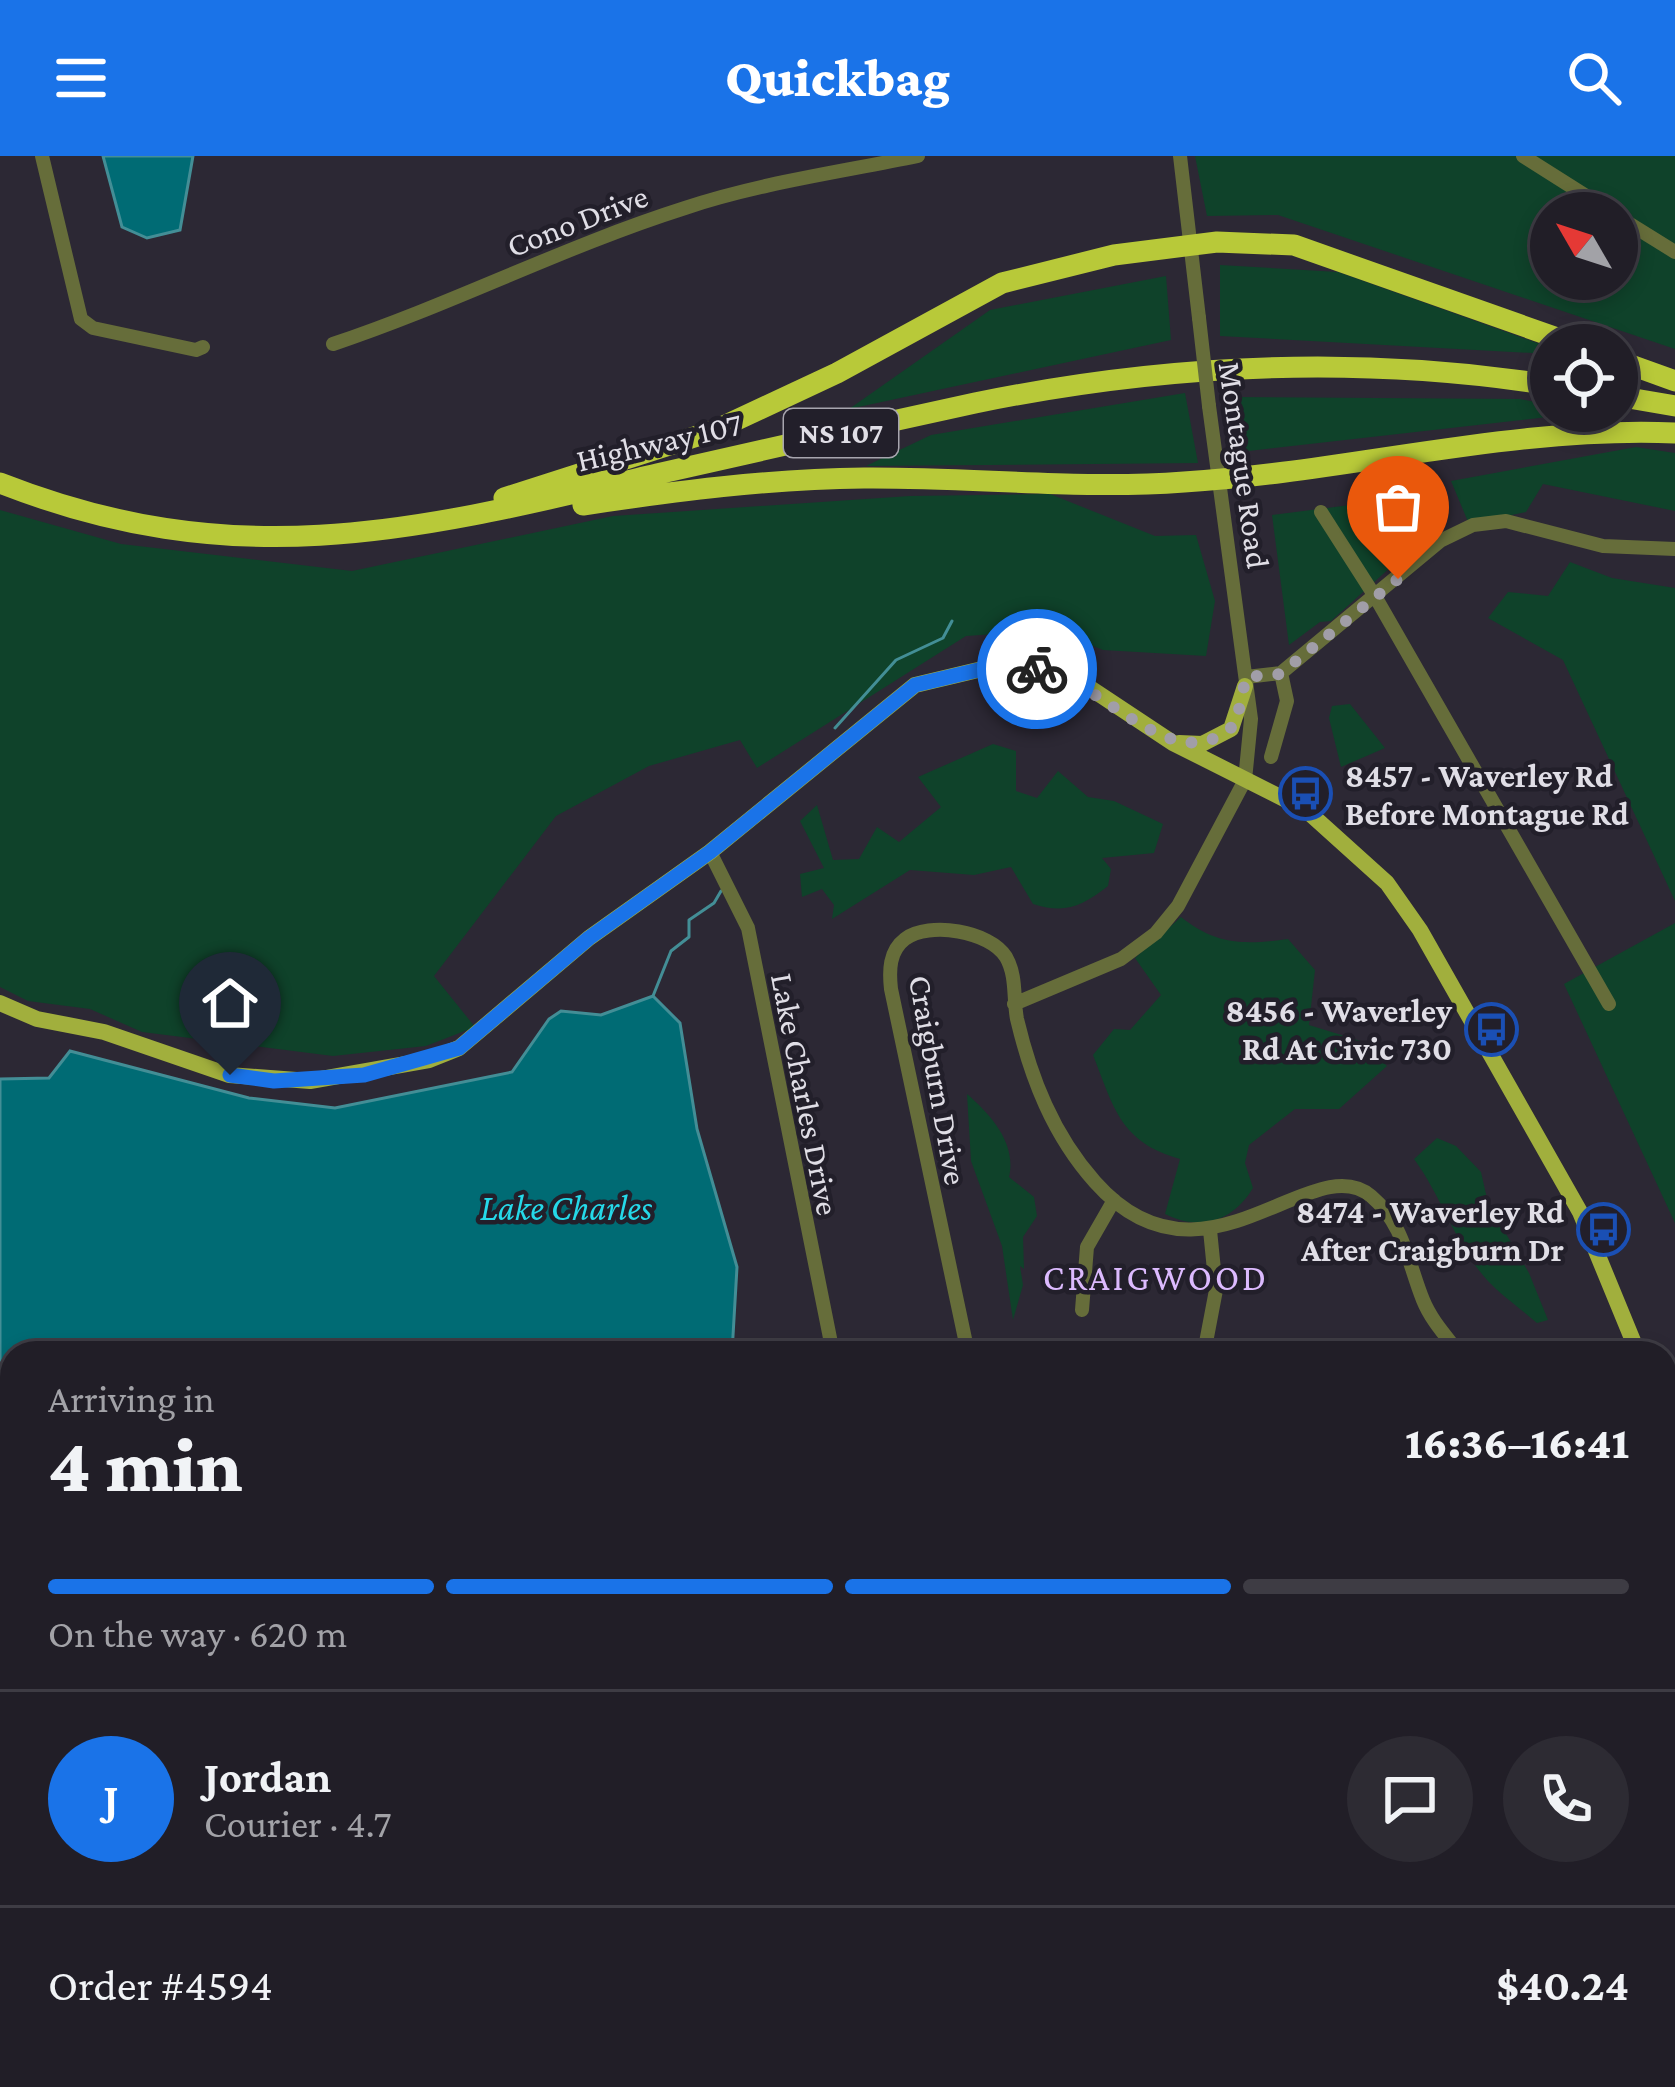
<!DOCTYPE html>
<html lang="en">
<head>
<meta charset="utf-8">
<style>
	:root { --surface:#211e27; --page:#2d2b33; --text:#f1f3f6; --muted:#a2a2a7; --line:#3e3c44; --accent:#1a73e8 }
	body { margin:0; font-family:"Crimson Pro",serif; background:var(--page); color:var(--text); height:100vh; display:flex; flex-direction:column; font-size:45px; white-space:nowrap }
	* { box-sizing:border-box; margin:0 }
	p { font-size:39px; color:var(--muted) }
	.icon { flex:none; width:66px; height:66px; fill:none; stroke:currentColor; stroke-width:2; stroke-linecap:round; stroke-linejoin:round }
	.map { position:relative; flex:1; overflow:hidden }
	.panel { position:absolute; left:0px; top:1185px; width:1677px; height:747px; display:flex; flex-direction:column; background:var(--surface); border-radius:36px 36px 0 0; box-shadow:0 6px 18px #0003,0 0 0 3px var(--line) }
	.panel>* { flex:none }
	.needle { width:78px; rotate:309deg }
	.tools { position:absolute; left:1530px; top:36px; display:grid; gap:24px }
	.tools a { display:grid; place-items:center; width:108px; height:108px; border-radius:50%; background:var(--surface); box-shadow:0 6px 18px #0003,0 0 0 3px var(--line); font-size:60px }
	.pin { position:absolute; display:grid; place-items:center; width:102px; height:102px; color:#fff; margin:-123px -51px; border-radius:50% 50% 50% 0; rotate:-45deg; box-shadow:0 0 12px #0007 }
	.pin .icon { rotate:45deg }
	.courier { position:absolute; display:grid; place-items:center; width:120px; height:120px; margin:-60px; border:9px solid #1a73e8; border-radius:50%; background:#fff; color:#222; box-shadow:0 3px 15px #0007 }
	.head em { font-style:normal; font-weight:800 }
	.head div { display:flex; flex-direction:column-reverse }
	.head { display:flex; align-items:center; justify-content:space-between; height:204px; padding:0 48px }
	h1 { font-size:78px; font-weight:800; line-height:90px }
	.bar { display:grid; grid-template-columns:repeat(4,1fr); gap:18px 12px; align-content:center; height:144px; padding:0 48px }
	.bar i { height:15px; border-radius:9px; background:var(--line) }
	.bar .current { background:var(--accent) }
	.bar p { grid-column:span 4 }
	.line { display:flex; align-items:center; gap:30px; padding:0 48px; border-top:3px solid var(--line) }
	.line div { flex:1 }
	.round { display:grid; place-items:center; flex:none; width:126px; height:126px; border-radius:63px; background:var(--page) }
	header { display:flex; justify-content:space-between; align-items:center; height:156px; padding:0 48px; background:var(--accent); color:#fff; font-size:54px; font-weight:800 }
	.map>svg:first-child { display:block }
	.green { fill:#0f422a; fill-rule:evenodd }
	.water { fill:#006b74; stroke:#438e96; stroke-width:3 }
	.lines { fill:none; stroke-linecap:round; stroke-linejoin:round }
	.stream { stroke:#438e96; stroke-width:3 }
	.minor { stroke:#666d3a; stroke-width:14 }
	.major { stroke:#a1af3d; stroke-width:16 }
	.highway { stroke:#b8c939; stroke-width:21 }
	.minor-bridge { stroke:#666d3a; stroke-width:14 }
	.done { stroke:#a19ea8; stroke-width:12; stroke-dasharray:0 21.6 }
	.route { stroke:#1a73e8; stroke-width:15 }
	.labels { text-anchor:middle; stroke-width:9; stroke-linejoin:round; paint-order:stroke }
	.shield { fill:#221f2a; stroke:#a7a5ae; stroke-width:3 }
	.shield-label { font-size:30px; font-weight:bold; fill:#e0dee6 }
	.street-label { font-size:33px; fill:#e0dee6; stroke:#221f2a }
	.poi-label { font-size:33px; font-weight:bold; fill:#e0dee6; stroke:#221f2a; text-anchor:end }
	.water-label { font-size:36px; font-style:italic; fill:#25d9e9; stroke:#221f2a }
	.neighbourhood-label { font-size:36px; letter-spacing:3px; fill:#dcbafe; stroke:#221f2a }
</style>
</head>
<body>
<header><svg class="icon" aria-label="menu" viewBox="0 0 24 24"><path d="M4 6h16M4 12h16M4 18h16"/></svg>Quickbag<svg class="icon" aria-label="search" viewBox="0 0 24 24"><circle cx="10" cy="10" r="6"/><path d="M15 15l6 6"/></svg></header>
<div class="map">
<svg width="1675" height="1931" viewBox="0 0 1675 1931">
	<rect width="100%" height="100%" fill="#2c2834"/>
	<path class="green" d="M1195,0H1675V193L1278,59L1207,60ZM1551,57H1617V123H1551Z
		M1220,109L1338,116L1551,192V198L1220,180Z
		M1166,120L1171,184L849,253L990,154Z
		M1185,237L1198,307L866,310L931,279Z
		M1230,241L1520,243L1551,249V255L1591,256L1240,296Z
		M1636,291L1675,297V355L1543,328L1526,356L1469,368L1451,325Z
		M1050,338L1155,380L1196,379L1215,445L1206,500L1103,494L1054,474L966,480L757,612L740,584L649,610L556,660L434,820L475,871L426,890L333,900L142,876L90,853L28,845L0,831V354L121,388L352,415L613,360L910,340Z
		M1421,340L1403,400L1331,465L1320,466L1289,489L1272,359Z
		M1570,406L1612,422L1675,432V745L1563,504L1488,462L1508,436L1548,440Z
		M1350,548L1385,592L1341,611L1329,562L1332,550Z
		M993,588L1016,595V635L1037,642L1058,615L1088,641L1114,645L1163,668L1154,697L1102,702L1111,713L1108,730C1081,751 1065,758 1033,748L1011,711L974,719L910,714L832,763L834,749L822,733L802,741L800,718L824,712L800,665L817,649L833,704L859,703L877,671L899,686L941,651L918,621Z
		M1181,761C1216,789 1244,789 1288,783L1315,814L1309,869L1364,886L1387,910L1339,953H1295L1249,989L1245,1007L1253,1032C1233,1065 1201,1076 1165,1058L1180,1003C1120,986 1114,952 1093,899L1114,873L1130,874L1161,839L1135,802Z
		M1675,767V1067L1564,828Z
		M967,938C990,958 1017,987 1009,1021L1034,1041L1037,1060L1023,1081L1024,1113L1020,1110L1023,1129L1013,1164L1002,1090L971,1005Z
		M1437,982L1456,990L1481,1016L1488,1047L1529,1117L1548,1164L1537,1167C1521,1153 1501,1139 1487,1124C1455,1088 1442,1041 1414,1003Z
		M12,1717V1920H473L471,1931H0V1718Z"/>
	<path class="water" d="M103,0H193L180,74L147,82L122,71Z
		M653,840L680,867L697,973L737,1111L732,1197H12V1717L0,1718V923L49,922L70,895L249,942L335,952L512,916L549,863L561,855L601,859Z
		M1665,1880L1675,1891V1931H471L473,1920H1665Z"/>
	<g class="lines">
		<path class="stream" d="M835,572L896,504L943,482L952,465
			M653,840L671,795L689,781V764L714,747L721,735"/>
		<path class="minor" d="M42,0L81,163L93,172L196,194L203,191
			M1180,0L1199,162
			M1523,0L1613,57
			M1617,60L1675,96
			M333,188C453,148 565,90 685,52C760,27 841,16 918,0
			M1321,356L1376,442L1609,848
			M1246,521L1281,517L1440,385L1473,369L1506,365L1603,390L1675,393
			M1271,601L1287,545L1281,517
			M710,696L748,772L833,1197
			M1014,848L1121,803L1156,777L1178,750L1245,624L1251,563L1209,250
			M1082,1154L1087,1091L1114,1044
			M968,1197L891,833C889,815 889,795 905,783C929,765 990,775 1006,801C1017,820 1013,842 1017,863C1031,922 1053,979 1095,1026C1203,1148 1312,990 1371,1040C1404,1068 1408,1107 1423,1144C1431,1164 1446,1180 1459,1197
			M1204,1197L1216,1134L1210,1074
			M1665,1531L1675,1523
			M1665,1712L1675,1721"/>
		<path class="major" d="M1179,587L1202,588L1231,573L1245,530
			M0,847L37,863L104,876L229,919L310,925L429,904L459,892L589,782L710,696L915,529L999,509L1048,515L1081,526L1173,587L1306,654L1387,727L1420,774L1580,1056L1638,1197
			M1665,1259L1675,1281"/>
		<path class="highway" d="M1617,204L1675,225
			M1617,240L1675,250
			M0,327C239,421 419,374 657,318C762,294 869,270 975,247C1165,208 1359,199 1551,229
			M504,342L713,275L837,217L1002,127L1114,99L1217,86L1294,89L1577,189
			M583,349C676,335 769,323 864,322C971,321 1077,334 1184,326C1348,316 1510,270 1675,277"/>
		<path class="minor-bridge" d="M1199,162L1209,250"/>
	</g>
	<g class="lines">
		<path class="done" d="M1037,513C1102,521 1174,630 1236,567L1246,521L1280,518L1398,423"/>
		<path class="route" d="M230,919L274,925L364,919L459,892L589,782L710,696L915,529L999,509L1037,513"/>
	</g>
	<defs>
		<symbol id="bus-ring" viewBox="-11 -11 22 22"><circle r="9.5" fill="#221f2a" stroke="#1a4fb4" stroke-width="1.5"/><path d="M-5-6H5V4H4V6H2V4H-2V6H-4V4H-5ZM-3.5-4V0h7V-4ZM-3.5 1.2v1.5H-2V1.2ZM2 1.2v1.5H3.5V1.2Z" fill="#1a4fb4"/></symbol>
	</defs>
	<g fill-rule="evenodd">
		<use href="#bus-ring" x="1276" y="608" width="59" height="59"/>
		<use href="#bus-ring" x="1462" y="844" width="59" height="59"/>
		<use href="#bus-ring" x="1574" y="1044" width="59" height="59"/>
	</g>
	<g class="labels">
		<rect class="shield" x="784" y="253" width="114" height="48" rx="9"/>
		<g class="shield-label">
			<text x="841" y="287">NS 107</text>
		</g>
		<g class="street-label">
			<text transform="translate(577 64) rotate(-21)" y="12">Cono Drive</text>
			<text transform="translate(659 285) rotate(-13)" y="12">Highway 107</text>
			<text transform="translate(1245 309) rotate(82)" y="12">Montague Road</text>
			<text transform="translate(939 924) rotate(80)" y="12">Craigburn Drive</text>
			<text transform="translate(806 938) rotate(79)" y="12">Lake Charles Drive</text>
		</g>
		<g class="poi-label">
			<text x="1345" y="631" text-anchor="start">8457 - Waverley Rd<tspan x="1345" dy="38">Before Montague Rd</tspan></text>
			<text x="1452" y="866">8456 - Waverley<tspan x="1452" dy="38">Rd At Civic 730</tspan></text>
			<text x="1564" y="1067">8474 - Waverley Rd<tspan x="1564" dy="38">After Craigburn Dr</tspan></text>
		</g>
		<g class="water-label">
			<text x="566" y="1064">Lake Charles</text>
		</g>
		<g class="neighbourhood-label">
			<text x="1156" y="1134">CRAIGWOOD</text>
		</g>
	</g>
</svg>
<div class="tools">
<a><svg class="needle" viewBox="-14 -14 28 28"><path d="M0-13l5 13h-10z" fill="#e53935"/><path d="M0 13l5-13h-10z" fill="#a2a2a7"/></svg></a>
<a><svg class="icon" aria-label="locate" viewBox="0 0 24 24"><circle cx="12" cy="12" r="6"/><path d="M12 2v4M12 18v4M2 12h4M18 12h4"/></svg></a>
</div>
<div class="pin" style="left:1398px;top:423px;background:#ea580c"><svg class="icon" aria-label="bag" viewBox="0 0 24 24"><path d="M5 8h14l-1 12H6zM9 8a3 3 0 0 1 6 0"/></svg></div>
<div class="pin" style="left:230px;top:919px;background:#1f2937"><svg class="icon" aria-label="home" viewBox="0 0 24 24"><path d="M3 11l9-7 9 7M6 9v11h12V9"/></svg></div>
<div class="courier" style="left:1037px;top:513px"><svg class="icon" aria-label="bike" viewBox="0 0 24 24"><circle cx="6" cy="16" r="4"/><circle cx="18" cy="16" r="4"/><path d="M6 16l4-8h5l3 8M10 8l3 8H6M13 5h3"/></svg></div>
<section class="panel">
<div class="head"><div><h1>4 min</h1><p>Arriving in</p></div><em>16:36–16:41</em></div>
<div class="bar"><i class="current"></i><i class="current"></i><i class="current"></i><i></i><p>On the way · 620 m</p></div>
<div class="line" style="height:216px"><b class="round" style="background:var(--accent);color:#fff">J</b><div><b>Jordan</b><p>Courier · 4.7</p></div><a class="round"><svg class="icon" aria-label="chat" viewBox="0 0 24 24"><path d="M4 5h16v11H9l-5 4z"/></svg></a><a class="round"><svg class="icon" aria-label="phone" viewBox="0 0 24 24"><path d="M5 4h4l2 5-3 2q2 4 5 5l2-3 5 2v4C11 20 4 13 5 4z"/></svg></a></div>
<div class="line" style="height:156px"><div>Order #4594</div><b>$40.24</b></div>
</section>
</div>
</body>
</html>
